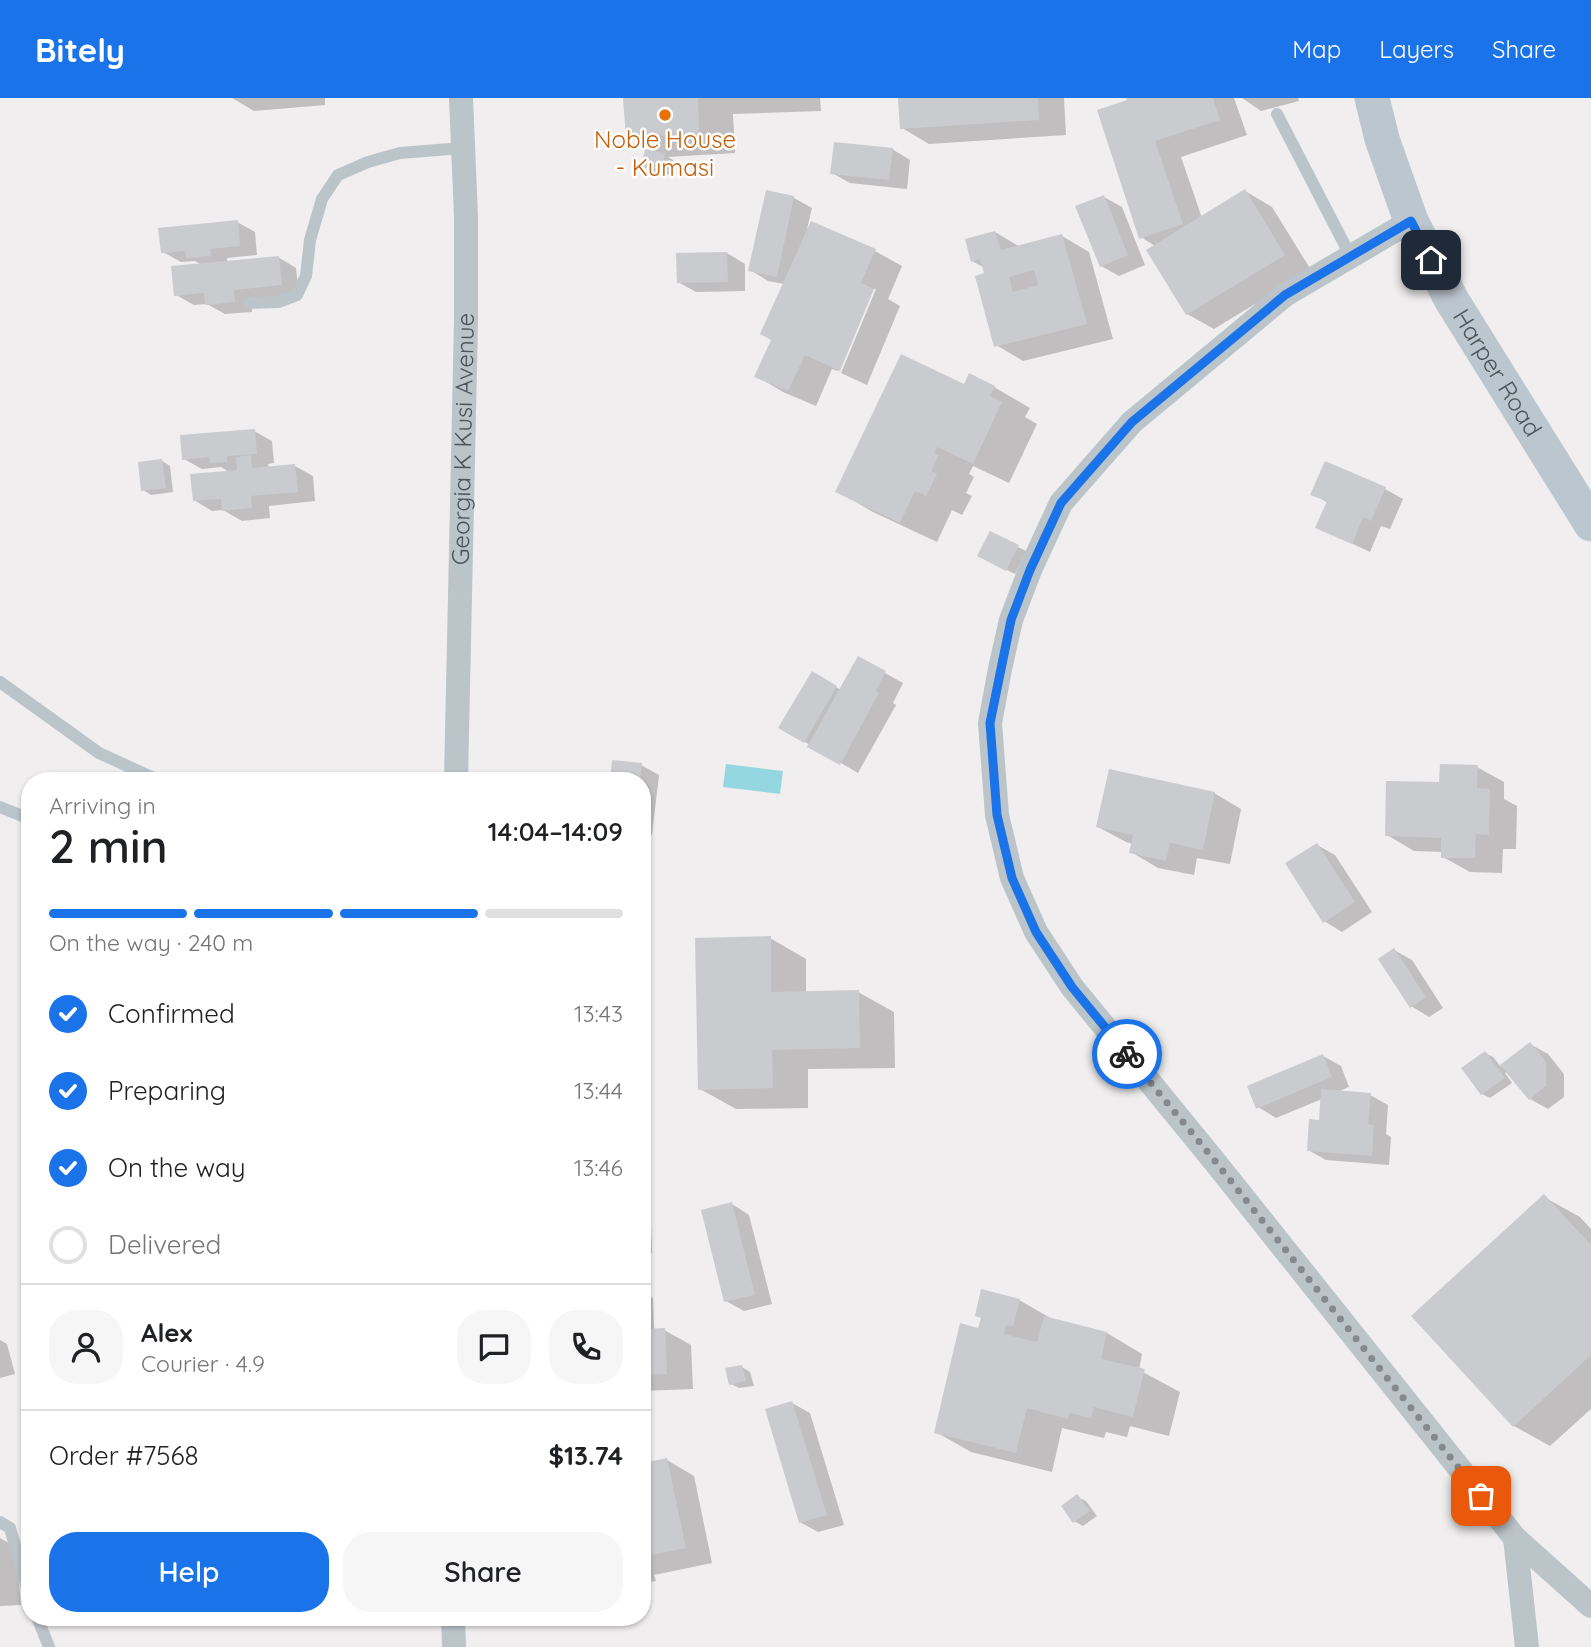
<!DOCTYPE html>
<html lang="en">
<head>
<meta charset="utf-8">
<style>
	:root { --surface:#fff; --page:#f6f6f6; --text:#202124; --muted:#757577; --line:#e0e0e0; --accent:#1a73e8 }
	body { margin:0; font-family:Quicksand,sans-serif; background:var(--page); color:var(--text); height:100vh; display:flex; flex-direction:column; font-size:26px; white-space:nowrap }
	* { box-sizing:border-box; margin:0 }
	p { font-size:23px; color:var(--muted) }
	.icon { flex:none; width:38px; height:38px; fill:none; stroke:currentColor; stroke-width:2; stroke-linecap:round; stroke-linejoin:round }
	.map { position:relative; flex:1; overflow:hidden }
	.details { position:absolute; left:21px; top:674px; width:630px; height:854px; display:flex; flex-direction:column; background:var(--surface); border-radius:28px; box-shadow:0 2px 5px #0004 }
	.details>* { flex:none }
	.pin { position:absolute; display:grid; place-items:center; width:60px; height:60px; color:#fff; margin:-30px; border-radius:14px; box-shadow:0 4px 10px #0006 }
	.courier { position:absolute; display:grid; place-items:center; width:70px; height:70px; margin:-35px; border:5px solid #1a73e8; border-radius:50%; background:#fff; color:#222; box-shadow:0 2px 9px #0007 }
	.headline em { font-style:normal; font-weight:600 }
	.headline div { display:flex; flex-direction:column-reverse }
	.headline { display:flex; align-items:center; justify-content:space-between; height:119px; padding:0 28px }
	h1 { font-size:46px; font-weight:600; line-height:52px }
	.bar { display:grid; grid-template-columns:repeat(4,1fr); gap:10px 7px; align-content:center; height:84px; padding:0 28px }
	.bar i { height:9px; border-radius:5px; background:var(--line) }
	.bar .active { background:var(--accent) }
	.bar p { grid-column:span 4 }
	.line { display:flex; align-items:center; gap:18px; padding:0 28px; border-top:2px solid var(--line) }
	.line div { flex:1 }
	.round { display:grid; place-items:center; flex:none; width:74px; height:74px; border-radius:28px; background:var(--page) }
	ol { padding:0 28px; list-style:none }
	li { display:flex; align-items:center; gap:21px; height:77px }
	li p { margin-inline-start:auto }
	li .icon { padding:7px; border-radius:50%; background:var(--accent); color:#fff; stroke-width:4 }
	li:last-child { color:var(--muted) }
	li i { width:38px; height:38px; border:4px solid var(--line); border-radius:50% }
	.action { display:flex; gap:14px; margin-top:auto; padding:14px 28px }
	.action a { flex:1; height:80px; border-radius:28px; background:var(--accent); color:#fff; font-size:28px; font-weight:600; line-height:80px; text-align:center }
	.action a+a { background:var(--page); color:var(--text) }
	header { display:flex; align-items:center; gap:42px; box-sizing:border-box; height:98px; padding:0 35px; background:var(--accent); color:#fff }
	header strong { font-size:33px }
	nav { display:flex; gap:38px; margin-inline-start:auto; font-size:24px }
	.map>svg:first-child { display:block }
	.water { fill:#94d7e1 }
	.shadow { fill:#0003 }
	.building { fill:#c9cbcf; fill-rule:evenodd }
	.lines { fill:none; stroke-linecap:round; stroke-linejoin:round }
	.service { stroke:#bbc4c9; stroke-width:12 }
	.minor { stroke:#bbc4c9; stroke-width:24 }
	.secondary { stroke:#bcc6ce; stroke-width:35 }
	.done { stroke:#83898e; stroke-width:7; stroke-dasharray:0 12.6 }
	.route { stroke:#1a73e8; stroke-width:9 }
	.food-dot { fill:#e8710a; stroke:#fff; stroke-width:2.5 }
	.labels { text-anchor:middle; stroke-width:5; stroke-linejoin:round; paint-order:stroke }
	.food-label { font-size:24px; fill:#c56008; stroke:#fff }
	.street-label { font-size:24px; fill:#495359; stroke:#fff }
</style>
</head>
<body>
<header>
<strong>Bitely</strong>
<nav><a>Map</a><a>Layers</a><a>Share</a></nav>
</header>
<div class="map">
<svg width="1591" height="1549" viewBox="0 0 1591 1549">
	<rect width="100%" height="100%" fill="#f0eeef"/>
	<path class="water" d="M726,666L783,673L780,696L723,689Z"/>
	<path class="shadow" d="M232,0H325V7L254,13Z
		M625,0H820L821,13L733,16L735,55L668,59L673,62L670,77L652,73L643,68L655,54L628,38Z
		M900,0H1064L1066,37L929,46L902,30Z
		M1128,0H1234L1247,37L1181,59L1202,120L1245,93L1272,109L1311,172L1214,231L1187,216L1155,148L1141,139Z
		M1242,0H1298L1299,3L1261,13Z
		M892,51L910,62L907,91L850,85L832,75Z
		M767,94L794,100L812,110L807,131L812,125L875,153L902,168L888,201L900,208L867,287L841,275L876,191H872L838,273L832,271L816,308L783,294L756,278L773,242L784,186L768,183L750,172Z
		M1104,99L1122,109L1145,167L1119,178L1101,168Z
		M237,124L255,134L257,157L227,160V164L278,159L296,170L299,197L251,201L252,214L225,216L207,206L194,207L176,197L202,167L195,163L181,164L163,154Z
		M995,134L1020,149L1062,138L1089,154L1113,241L1023,263L996,247L985,170L972,163Z
		M727,155L745,166V193L696,194L678,184Z
		M965,288L994,289L1030,310L1025,319L1037,326L1009,385L973,368L969,376L974,379L966,395L972,398L962,417L952,412L937,444L873,414L837,393Z
		M254,333L272,343L274,365L268,366L269,370L295,368L313,378L315,403L269,408L270,420L242,423L223,412L212,413L194,402L229,374L221,369L202,371L184,361Z
		M162,363L170,368L173,394L151,397L143,392Z
		M1326,366L1385,391L1403,401L1390,431L1381,428L1370,454L1317,429L1328,405L1313,396Z
		M1018,449L1026,453L1015,476L987,462Z
		M858,560L903,585L893,605L896,607L858,675L781,630L813,575L841,592Z
		M614,663L641,667L659,677L652,737L642,736V682H612Z
		M1477,669L1504,684V701L1517,708L1516,751H1503L1502,775L1470,774L1443,759V754L1414,753L1387,737Z
		M1214,695L1241,711L1230,766L1197,760L1194,777L1158,770L1131,754L1133,746L1126,744L1098,729Z
		M1317,747L1335,757L1372,814L1342,834L1324,823Z
		M770,840L806,861V895L858,894L894,914L895,970L808,971V1010L736,1011L700,991Z
		M1394,852L1412,862L1443,910L1429,919L1411,908Z
		M1530,946L1548,956L1564,976V999L1548,1011L1530,1001L1507,973L1505,975L1512,985L1490,1000L1482,996L1485,955L1493,959L1501,969Z
		M1323,958L1341,968L1349,989L1337,994L1370,997L1388,1007L1386,1036L1391,1039L1389,1067L1326,1062L1308,1052L1320,1024L1322,1001L1276,1020L1258,1009Z
		M1544,1099L1580,1119L1591,1131V1311L1550,1348L1514,1328Z
		M732,1106L749,1117L772,1206L744,1213L726,1203Z
		M642,1123L651,1128L652,1155L642,1156Z
		M642,1194L653,1200L654,1232H664L691,1247L693,1291L642,1293Z
		M1019,1202L1054,1222L1107,1235L1142,1256L1139,1272L1180,1294L1169,1338L1130,1328L1127,1339L1106,1334L1104,1340L1062,1330L1052,1374L971,1354L936,1334L979,1232Z
		M0,1242L7,1246L15,1276L0,1280Z
		M742,1269L750,1274L754,1288L739,1290L731,1286Z
		M792,1305L810,1315L844,1427L818,1434L800,1424Z
		M667,1362L694,1378L712,1465L654,1477L656,1483L642,1485V1367Z
		M1077,1399L1086,1403L1097,1418L1083,1428L1074,1423Z
		M0,1440L16,1449L21,1507L0,1508Z"/>
	<path class="building" d="M623,0H698L699,35L626,40Z
		M898,0H1038L1039,22L900,31Z
		M1126,0H1213L1220,22L1155,43L1183,126L1139,141L1097,12L1127,2Z
		M834,44L893,50L889,82L830,76Z
		M645,51L665,55L662,73L641,69Z
		M1245,91L1285,157L1186,217L1146,152Z
		M766,92L794,98L777,179L748,173Z
		M1104,97L1128,157L1100,169L1075,108Z
		M238,122L240,148L210,151L211,158L186,160L185,153L161,155L158,130Z
		M811,123L876,151L861,185L874,191L840,273L805,257L788,293L754,279L771,242L760,236Z
		M995,133L1001,152L1062,136L1087,226L994,249L975,178L984,175L980,161L971,164L965,141ZM1034,172L1038,187L1013,194L1009,179Z
		M727,154L728,184L677,185L676,155Z
		M279,158L282,187L234,192L235,204L205,207L204,195L174,198L171,168Z
		M901,256L964,286L969,275L995,288L990,298L1002,304L973,366L937,349L934,355L939,357L931,373L937,376L926,398L915,393L900,425L835,394Z
		M255,331L257,356L227,358V364L210,365L209,359L182,362L180,337Z
		M251,357L252,370L295,366L298,394L251,398L252,410L222,413L221,401L193,403L190,376L237,372L236,359Z
		M162,361L166,390L141,393L138,364Z
		M1325,363L1386,389L1371,423L1363,419L1352,446L1315,430L1327,403L1310,397Z
		M990,433L1019,447L1006,473L977,458Z
		M858,558L886,573L876,593L879,595L840,667L807,649Z
		M812,573L837,588L804,645L778,630Z
		M612,662L642,665L640,682H610Z
		M1440,666L1478,667L1477,690L1490,691L1489,737L1476,736L1475,760H1441V740L1385,738L1386,683L1439,684Z
		M1109,671L1215,694L1203,752L1170,745L1166,763L1129,755L1133,737L1096,729Z
		M1317,745L1355,804L1323,825L1285,765Z
		M771,838V894L859,892L860,950L772,952L773,990L698,992L695,840Z
		M1394,850L1426,899L1410,910L1378,861Z
		M1530,944L1546,964V988L1529,1002L1500,967Z
		M1485,953L1505,980L1481,997L1461,970Z
		M1323,956L1332,979L1256,1011L1247,988Z
		M1321,991L1371,995L1368,1026L1374,1027L1372,1058L1307,1053L1309,1021L1319,1022Z
		M1544,1096L1591,1147V1257L1513,1329L1411,1218Z
		M732,1104L755,1197L724,1204L701,1112Z
		M981,1191L1020,1201L1013,1228L1006,1227L1004,1236L1037,1244L1044,1218L1107,1234L1101,1261L1145,1271L1133,1319L1094,1309L1091,1320L1070,1315L1068,1321L1027,1310L1016,1355L934,1335L960,1225L978,1230L981,1220L975,1218Z
		M665,1230L667,1276L642,1277V1231Z
		M742,1267L746,1283L729,1287L725,1270Z
		M792,1303L827,1417L799,1425L765,1311Z
		M667,1360L686,1450L642,1459V1365Z
		M1077,1396L1090,1413L1073,1425L1061,1408Z"/>
	<g class="lines">
		<path class="service" d="M1277,16L1351,159
			M250,205L278,204L297,197L306,178L310,142L322,101L338,77L368,64L400,55L462,50
			M0,584L99,655L158,682
			M0,709L30,721
			M0,1424L10,1430L30,1500
			M37,1519L49,1549"/>
		<g class="minor">
			<path d="M1411,123L1285,197L1132,324L1061,405L1030,472L1011,522L1000,571L990,625L997,717L1012,780L1036,834L1072,889L1215,1064L1515,1440L1591,1508"/>
			<path id="s1" d="M456,682L466,222V119L461,0"/>
			<path d="M1515,1440L1527,1549"/>
			<path d="M453,1519L454,1549"/>
		</g>
		<path class="secondary" id="s2" d="M1372,0L1382,41L1411,123L1451,201L1591,426"/>
	</g>
	<g class="lines">
		<path class="done" d="M1127,956L1215,1063L1481,1398"/>
		<path class="route" d="M1127,956L1072,889L1036,834L1012,780L997,717L990,625L1011,522L1030,472L1061,405L1132,324L1285,197L1411,123L1431,162"/>
	</g>
	<circle class="food-dot" cx="665" cy="17" r="7"/>
	<g class="labels">
		<g class="food-label">
			<text x="665" y="50">Noble House<tspan x="665" dy="28">- Kumasi</tspan></text>
		</g>
		<g class="street-label">
			<text dy="8" stroke="none"><textPath href="#s2" startOffset="304">Harper Road</textPath></text>
			<text dy="8" stroke="none"><textPath href="#s1" startOffset="341">Georgia K Kusi Avenue</textPath></text>
		</g>
	</g>
</svg>
<div class="pin" style="left:1481px;top:1398px;background:#ea580c"><svg class="icon" aria-label="bag" viewBox="0 0 24 24"><path d="M5 8h14l-1 12H6zM9 8a3 3 0 0 1 6 0"/></svg></div>
<div class="pin" style="left:1431px;top:162px;background:#1f2937"><svg class="icon" aria-label="home" viewBox="0 0 24 24"><path d="M3 11l9-7 9 7M6 9v11h12V9"/></svg></div>
<div class="courier" style="left:1127px;top:956px"><svg class="icon" aria-label="bike" viewBox="0 0 24 24"><circle cx="6" cy="16" r="4"/><circle cx="18" cy="16" r="4"/><path d="M6 16l4-8h5l3 8M10 8l3 8H6M13 5h3"/></svg></div>
<section class="details">
<div class="headline"><div><h1>2 min</h1><p>Arriving in</p></div><em>14:04–14:09</em></div>
<div class="bar"><i class="active"></i><i class="active"></i><i class="active"></i><i></i><p>On the way · 240 m</p></div>
<ol>
<li><svg class="icon" aria-label="check" viewBox="0 0 24 24"><path d="M5 12l5 5 9-10"/></svg>Confirmed<p>13:43</p></li>
<li><svg class="icon" aria-label="check" viewBox="0 0 24 24"><path d="M5 12l5 5 9-10"/></svg>Preparing<p>13:44</p></li>
<li><svg class="icon" aria-label="check" viewBox="0 0 24 24"><path d="M5 12l5 5 9-10"/></svg>On the way<p>13:46</p></li>
<li><i></i>Delivered</li>
</ol>
<div class="line" style="height:126px"><a class="round"><svg class="icon" aria-label="person" viewBox="0 0 24 24"><circle cx="12" cy="8" r="4"/><path d="M4 21q1-7 8-7t8 7"/></svg></a><div><b>Alex</b><p>Courier · 4.9</p></div><a class="round"><svg class="icon" aria-label="chat" viewBox="0 0 24 24"><path d="M4 5h16v11H9l-5 4z"/></svg></a><a class="round"><svg class="icon" aria-label="phone" viewBox="0 0 24 24"><path d="M5 4h4l2 5-3 2q2 4 5 5l2-3 5 2v4C11 20 4 13 5 4z"/></svg></a></div>
<div class="line" style="height:91px"><div>Order #7568</div><b>$13.74</b></div>
<div class="action"><a>Help</a><a>Share</a></div>
</section>
</div>
</body>
</html>
